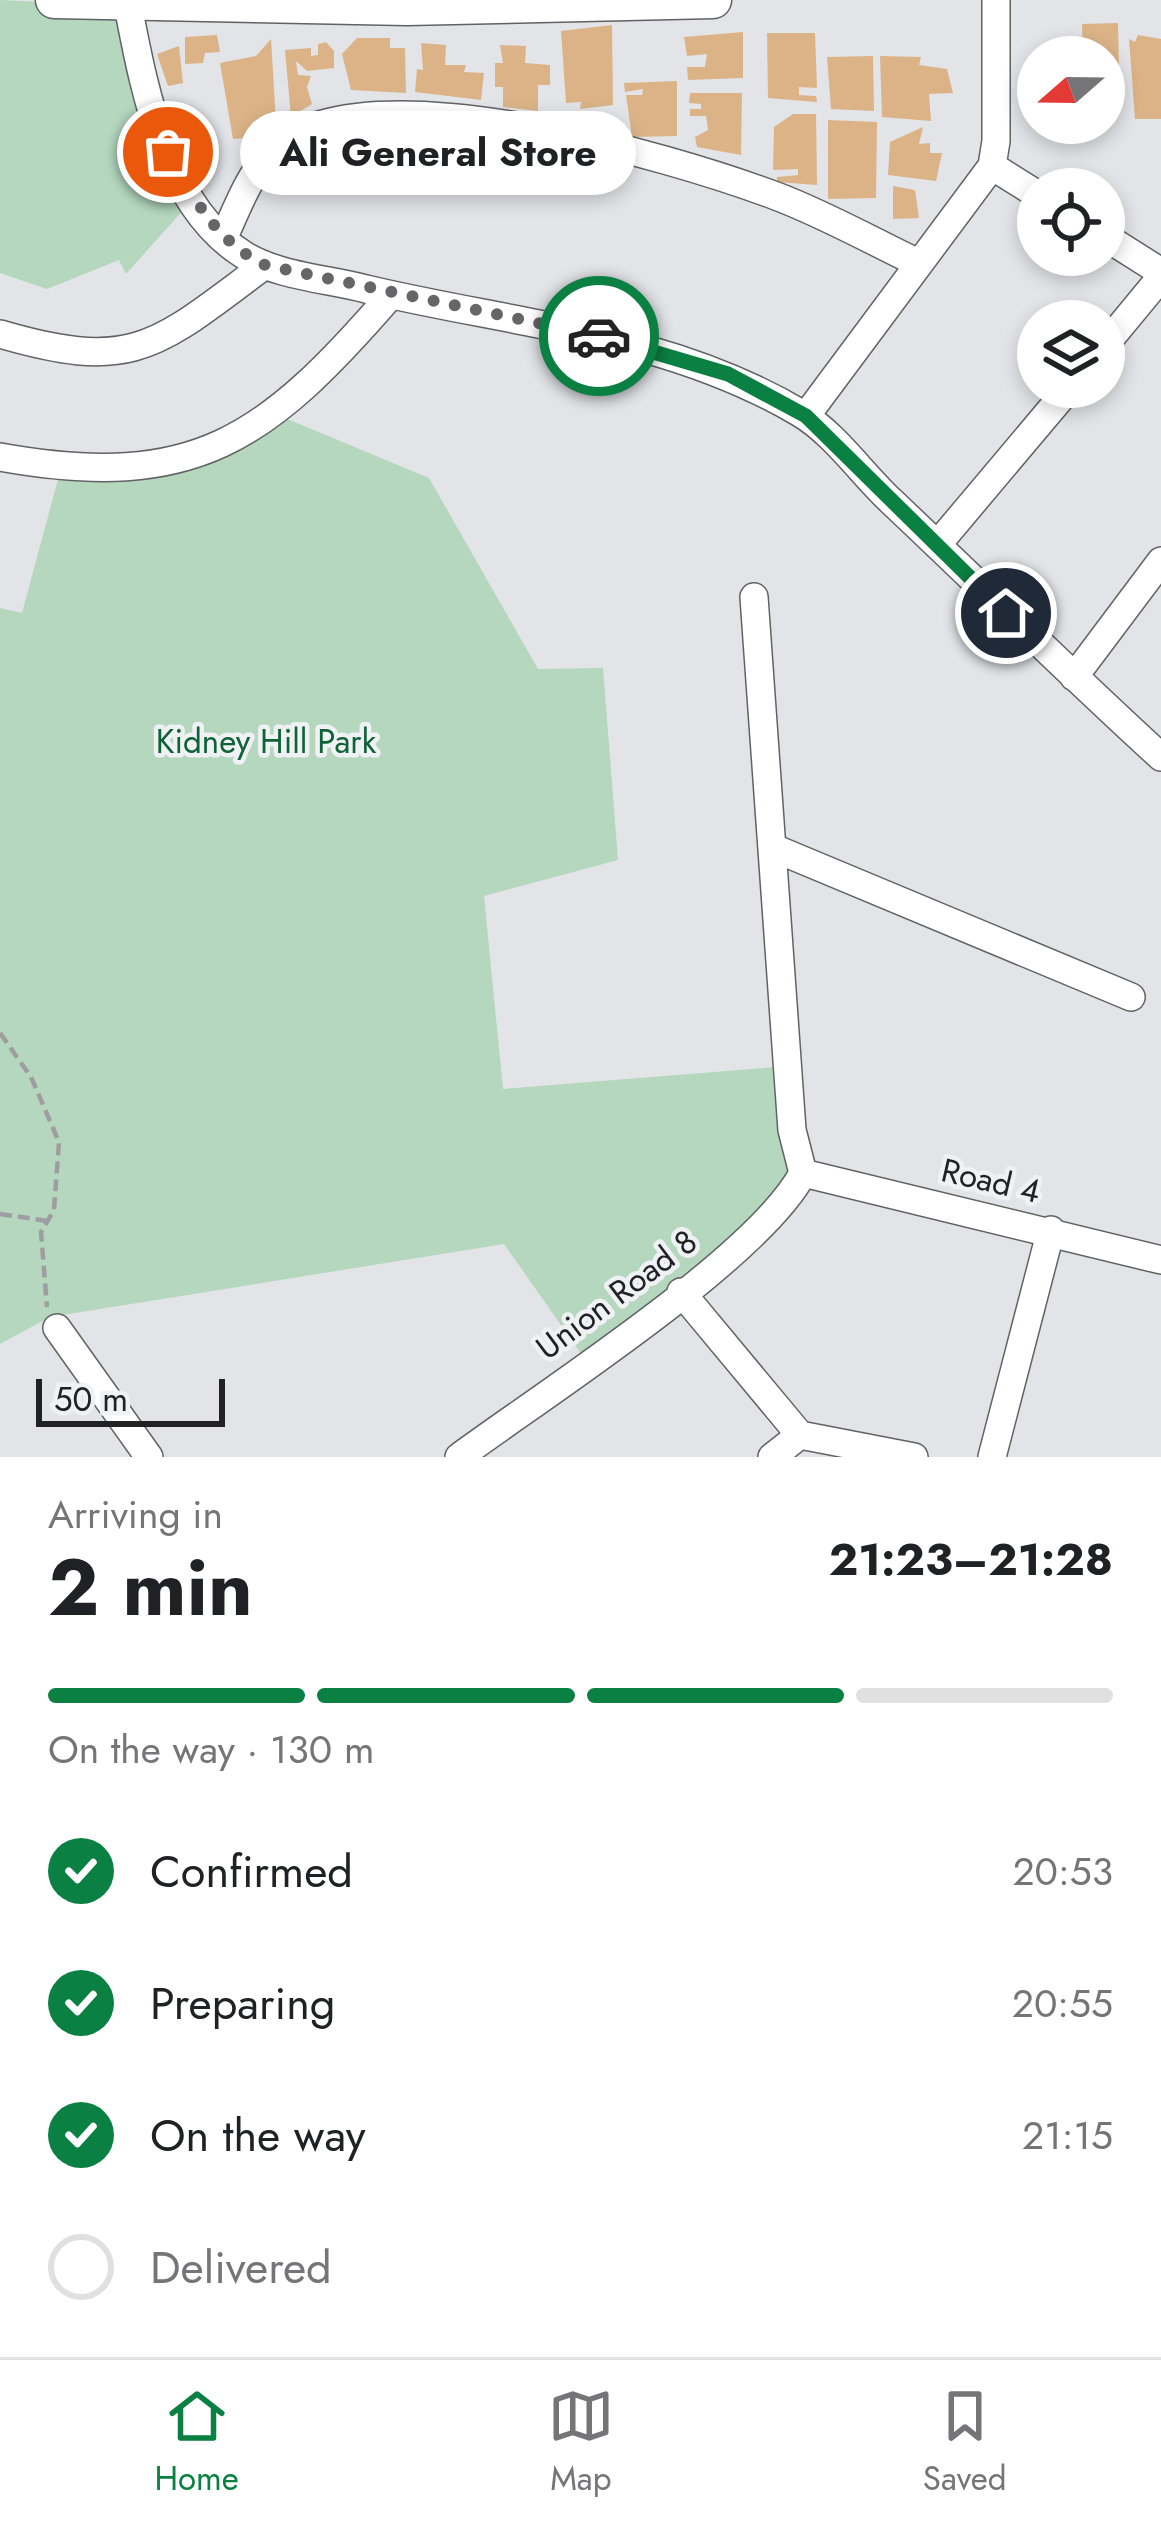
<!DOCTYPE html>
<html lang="en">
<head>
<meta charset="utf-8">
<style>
	:root { --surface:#fff; --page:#f2f2f2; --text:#202124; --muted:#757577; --line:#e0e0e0; --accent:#0b8043 }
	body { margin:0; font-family:Jost,sans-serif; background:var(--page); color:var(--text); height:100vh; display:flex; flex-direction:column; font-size:45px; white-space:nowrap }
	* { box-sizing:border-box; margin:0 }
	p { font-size:39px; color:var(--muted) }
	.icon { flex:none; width:66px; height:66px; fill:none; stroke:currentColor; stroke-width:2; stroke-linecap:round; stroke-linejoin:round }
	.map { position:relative; height:1457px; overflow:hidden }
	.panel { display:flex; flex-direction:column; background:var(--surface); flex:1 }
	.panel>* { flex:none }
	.needle { width:78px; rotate:250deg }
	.buttons { position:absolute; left:1017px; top:36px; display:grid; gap:24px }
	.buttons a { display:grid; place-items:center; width:108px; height:108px; border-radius:50%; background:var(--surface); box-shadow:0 6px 18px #0003; font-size:60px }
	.scale { position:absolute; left:36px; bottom:30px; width:189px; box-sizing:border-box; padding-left:12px; border:6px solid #222224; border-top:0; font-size:33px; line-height:42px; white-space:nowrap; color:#222224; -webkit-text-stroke:9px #f0f1f5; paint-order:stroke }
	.pin { position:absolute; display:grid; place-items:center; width:102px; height:102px; color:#fff; margin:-51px; border:6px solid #fff; border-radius:50%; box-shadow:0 3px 12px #0007 }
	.courier { position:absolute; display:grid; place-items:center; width:120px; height:120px; margin:-60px; border:9px solid #0b8043; border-radius:50%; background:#fff; color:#222; box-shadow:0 3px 15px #0007 }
	.bubble { position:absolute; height:84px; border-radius:42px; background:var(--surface); box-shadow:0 6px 18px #0003; font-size:39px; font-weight:700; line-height:84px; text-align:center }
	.overview em { font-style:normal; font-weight:700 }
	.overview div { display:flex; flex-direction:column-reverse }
	.overview { display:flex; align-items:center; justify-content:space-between; height:204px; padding:0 48px }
	h1 { font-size:78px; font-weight:700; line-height:90px }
	.bar { display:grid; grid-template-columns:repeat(4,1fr); gap:18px 12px; align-content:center; height:144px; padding:0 48px }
	.bar i { height:15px; border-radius:9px; background:var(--line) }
	.bar .on { background:var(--accent) }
	.bar p { grid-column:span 4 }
	ol { padding:0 48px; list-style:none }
	li { display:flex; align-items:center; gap:36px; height:132px }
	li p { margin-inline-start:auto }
	li .icon { padding:12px; border-radius:50%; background:var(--accent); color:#fff; stroke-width:4 }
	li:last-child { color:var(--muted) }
	li i { width:66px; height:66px; border:6px solid var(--line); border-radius:50% }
	.tabs { display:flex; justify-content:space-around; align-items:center; height:168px; border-top:3px solid var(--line); background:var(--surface); font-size:33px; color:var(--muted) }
	.tabs a { display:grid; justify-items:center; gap:6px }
	.tabs .on { color:var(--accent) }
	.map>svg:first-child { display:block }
	.green { fill:#b4d7be }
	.building { fill:#dbb387 }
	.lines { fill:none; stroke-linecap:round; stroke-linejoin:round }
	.street-casing { stroke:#616265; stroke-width:30 }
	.secondary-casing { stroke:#616265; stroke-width:39 }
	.path { stroke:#9e9ea2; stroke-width:4.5; stroke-dasharray:12 6; stroke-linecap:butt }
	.street { stroke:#fff; stroke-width:27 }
	.secondary { stroke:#fff; stroke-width:36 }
	.done { stroke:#666669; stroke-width:12; stroke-dasharray:0 21.6 }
	.route { stroke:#0b8043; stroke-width:15 }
	.labels { text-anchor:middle; stroke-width:9; stroke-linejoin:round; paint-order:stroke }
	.park-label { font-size:33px; fill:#0d6236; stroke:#f0f1f5 }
	.street-label { font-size:33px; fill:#222224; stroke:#f0f1f5 }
</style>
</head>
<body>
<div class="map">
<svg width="1161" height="1457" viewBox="0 0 1161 1457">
	<rect width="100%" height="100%" fill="#e3e4e8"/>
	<path class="green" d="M0,0L128,6L193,199L126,274L119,260L47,289L0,273Z
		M273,413L429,478L538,669L603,668L618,860L484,896L503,1089L788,1066L803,1174L587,1362L504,1244L50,1317L0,1344V608L22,613L61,468L187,459Z"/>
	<path class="building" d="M1118,23L1120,109L1104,111V57H1083L1082,24Z
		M612,25L613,105L580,109L581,102L566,103L561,31Z
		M743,32V78L688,80L687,67H705L707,54L687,56L684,37Z
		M767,33H815L817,88L799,87V95L816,96L817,102L768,98Z
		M217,35L220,52L205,53L203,63L185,64V37Z
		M1138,35L1161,39V119H1135L1129,39L1135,42Z
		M357,38H390V48H405L406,93L351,90L342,54Z
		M271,39L276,122L260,137L233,139L220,63L256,56Z
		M326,42L334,51V68L307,71L296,61L298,75L311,76L307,87L312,104L291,117L285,50L311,48V56L318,55V44Z
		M421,43L446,45L445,65H466L464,72L484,73L481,100L415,92L417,69L423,70Z
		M500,45L526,46L525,63L550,65V85H538V111L503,107V87H495V63H503Z
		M179,46L183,83L168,86L157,54Z
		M873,56L874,111L831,109L827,57Z
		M880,56L921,57L919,65L947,69L953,93L929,94L931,121L882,117Z
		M677,81V136L632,137L626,95H642L643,89L625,92L624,83Z
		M690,93H742L741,155L697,147L695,137L708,130L706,116H690V109H701V104L689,103Z
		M793,114H816L817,185L777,182V177L798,175V169L773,170L774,127Z
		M828,120L877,122L876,198L828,199Z
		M923,127L919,144L930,143V153H942L936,181L888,175L890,142Z
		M893,186L915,190L919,218L893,219Z"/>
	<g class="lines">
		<defs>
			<path id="street" d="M128,6C144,88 165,206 244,255C278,276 328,279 366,289C513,324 667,334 800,413C834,433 862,474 891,501C981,586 1069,673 1161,757
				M992,166L1038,195
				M1104,236L1161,272
				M224,237C237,208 250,173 273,150C363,65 672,157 776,196C824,214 870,240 916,262
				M0,334C136,374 158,344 265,265
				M1104,346L1161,277
				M806,416L992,166L996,141V0
				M0,457C196,492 266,439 391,295
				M937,545L1070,387
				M754,597L792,1130L803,1173
				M1074,677L1161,561
				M776,849L1131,997
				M803,1173L1161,1260
				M681,1292L800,1435
				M57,1328L149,1457
				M459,1457C543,1395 759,1257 803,1173
				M772,1457L800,1435L914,1457
				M992,1457L1051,1230"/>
			<path id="secondary" d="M54,0L407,7L713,0"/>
		</defs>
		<use href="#street" class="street-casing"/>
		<use href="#secondary" class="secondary-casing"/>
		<path class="path" d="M0,1033L31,1077L59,1142L54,1210L41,1232L47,1307
			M0,1214L48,1221"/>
		<use href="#street" class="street"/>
		<use href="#secondary" class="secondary"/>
	</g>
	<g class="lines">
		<path class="done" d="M168,152C193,198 216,241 265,265L599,336"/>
		<path class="route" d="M599,336L728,374L806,416L1006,613"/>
	</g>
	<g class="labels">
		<g class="park-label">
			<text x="266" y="753">Kidney Hill Park</text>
		</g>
		<g class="street-label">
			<text transform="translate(991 1180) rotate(13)" y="12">Road 4</text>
			<text transform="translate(616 1294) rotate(-37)" y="12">Union Road 8</text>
		</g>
	</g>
</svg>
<div class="buttons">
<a><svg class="needle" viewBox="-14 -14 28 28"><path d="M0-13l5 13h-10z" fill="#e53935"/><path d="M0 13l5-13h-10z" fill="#757577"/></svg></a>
<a><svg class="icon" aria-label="locate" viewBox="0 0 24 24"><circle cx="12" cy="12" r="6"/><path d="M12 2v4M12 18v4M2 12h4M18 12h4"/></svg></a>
<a><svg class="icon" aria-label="layers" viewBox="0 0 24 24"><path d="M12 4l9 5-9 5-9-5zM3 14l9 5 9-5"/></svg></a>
</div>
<div class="scale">50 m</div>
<div class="pin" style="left:168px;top:152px;background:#ea580c"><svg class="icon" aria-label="bag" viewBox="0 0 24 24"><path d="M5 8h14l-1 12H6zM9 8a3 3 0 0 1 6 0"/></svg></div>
<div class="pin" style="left:1006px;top:613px;background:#1f2937"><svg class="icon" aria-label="home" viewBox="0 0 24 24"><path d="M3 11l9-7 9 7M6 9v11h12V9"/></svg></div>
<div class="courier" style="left:599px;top:336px"><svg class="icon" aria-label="car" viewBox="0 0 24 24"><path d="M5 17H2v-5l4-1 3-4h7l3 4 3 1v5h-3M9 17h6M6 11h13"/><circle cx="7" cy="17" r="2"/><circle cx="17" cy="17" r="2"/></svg></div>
<div class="bubble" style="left:240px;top:111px;width:396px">Ali General Store</div>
</div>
<section class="panel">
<div class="overview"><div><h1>2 min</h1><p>Arriving in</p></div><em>21:23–21:28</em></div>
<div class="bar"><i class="on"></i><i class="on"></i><i class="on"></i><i></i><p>On the way · 130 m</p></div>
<ol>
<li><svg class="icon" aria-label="check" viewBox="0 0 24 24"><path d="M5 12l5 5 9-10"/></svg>Confirmed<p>20:53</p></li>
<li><svg class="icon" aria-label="check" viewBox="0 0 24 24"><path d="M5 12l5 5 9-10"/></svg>Preparing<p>20:55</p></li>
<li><svg class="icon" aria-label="check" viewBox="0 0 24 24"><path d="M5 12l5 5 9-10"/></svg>On the way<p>21:15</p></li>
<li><i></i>Delivered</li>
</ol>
</section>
<nav class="tabs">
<a class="on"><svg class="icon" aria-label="home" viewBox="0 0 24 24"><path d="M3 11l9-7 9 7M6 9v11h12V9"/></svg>Home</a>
<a><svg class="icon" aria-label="map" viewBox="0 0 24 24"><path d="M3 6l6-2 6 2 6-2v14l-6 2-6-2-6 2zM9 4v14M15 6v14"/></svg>Map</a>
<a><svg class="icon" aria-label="saved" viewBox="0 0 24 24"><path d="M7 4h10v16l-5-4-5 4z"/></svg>Saved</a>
</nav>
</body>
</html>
